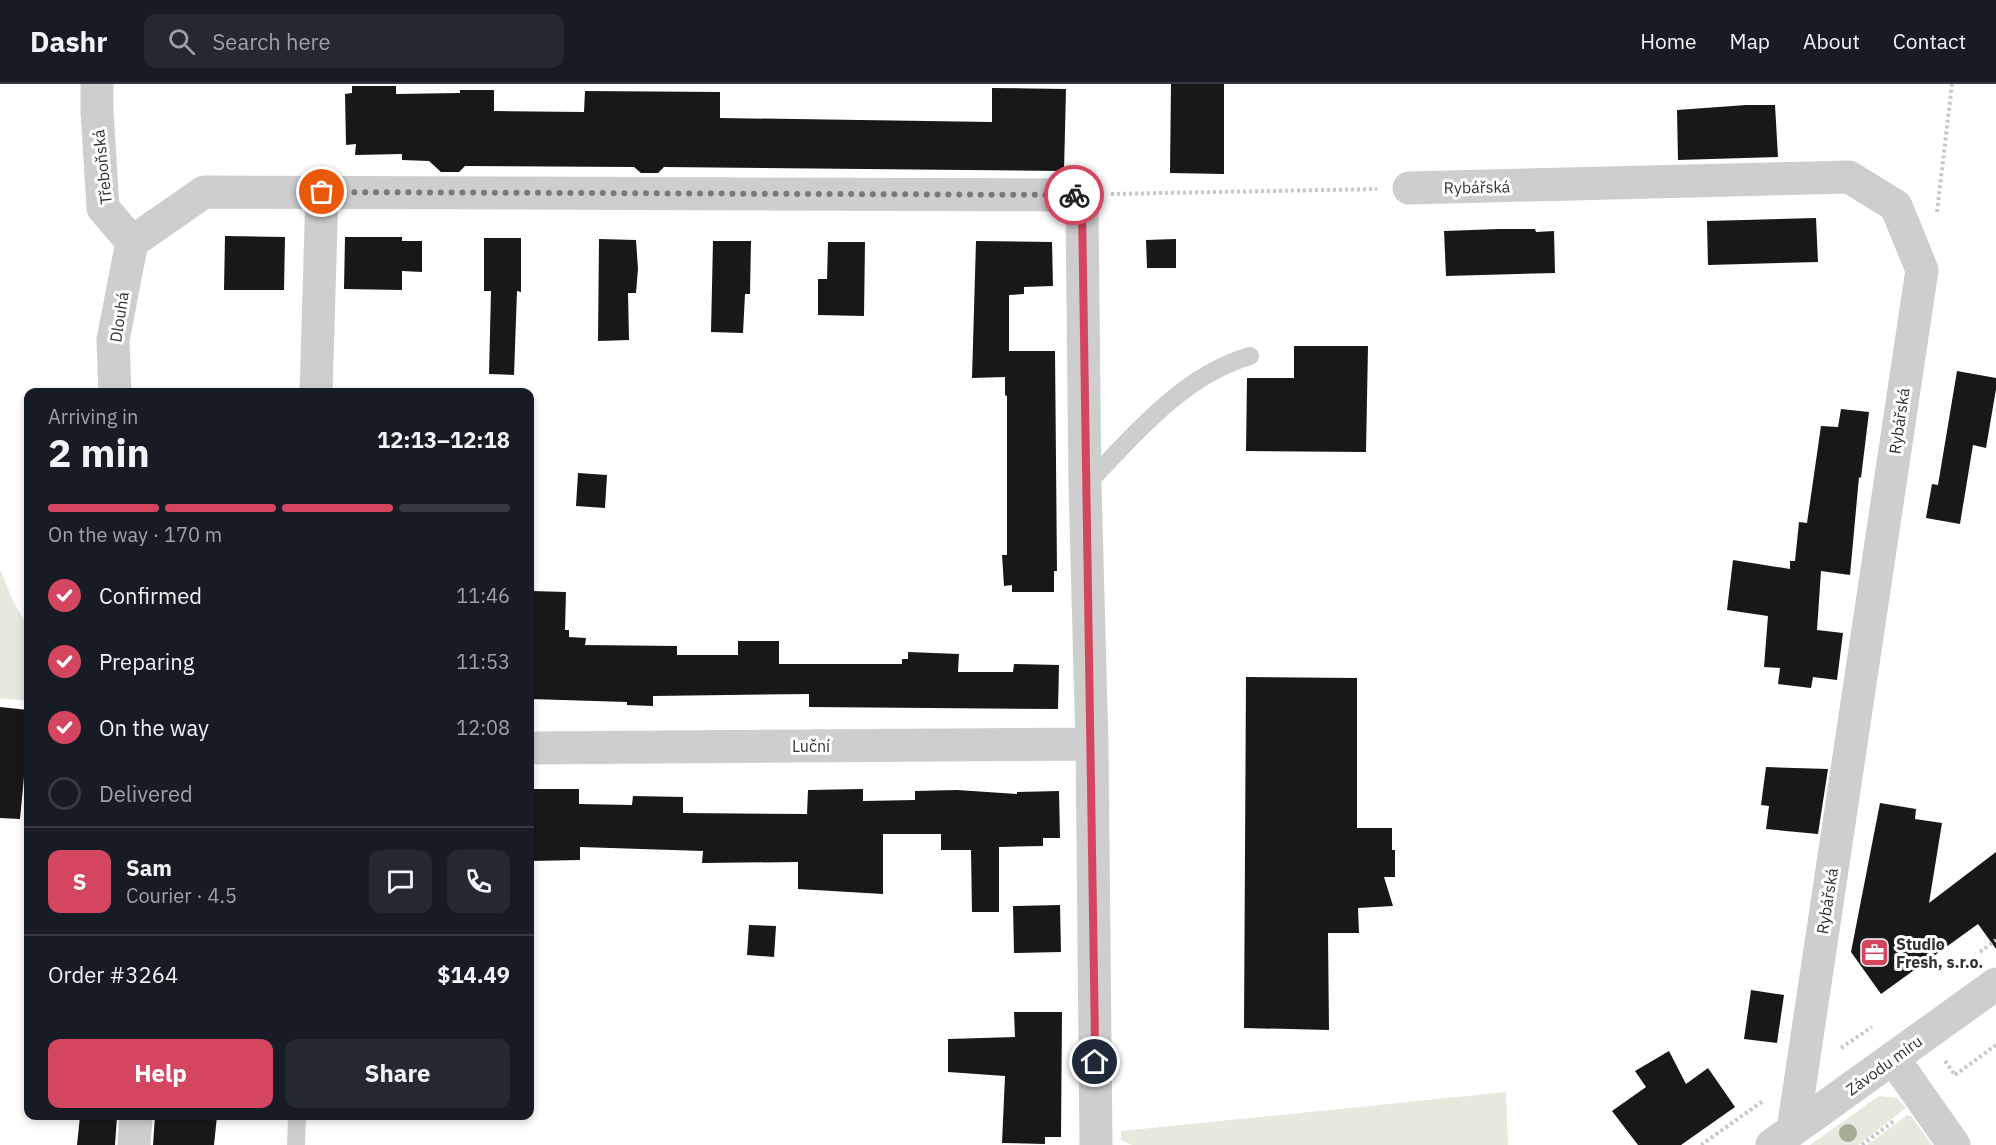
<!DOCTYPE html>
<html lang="en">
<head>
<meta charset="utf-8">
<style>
	:root { --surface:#171b24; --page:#242831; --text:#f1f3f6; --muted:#9ea1a6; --line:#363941; --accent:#d4465f }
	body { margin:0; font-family:"IBM Plex Sans",sans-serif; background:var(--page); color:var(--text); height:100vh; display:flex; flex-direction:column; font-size:22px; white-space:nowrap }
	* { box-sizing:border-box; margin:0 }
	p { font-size:20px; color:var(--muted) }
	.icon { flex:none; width:33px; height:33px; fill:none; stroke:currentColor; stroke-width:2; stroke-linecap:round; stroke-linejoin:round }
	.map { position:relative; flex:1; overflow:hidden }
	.panel { position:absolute; left:24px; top:304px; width:510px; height:732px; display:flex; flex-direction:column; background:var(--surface); border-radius:12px; box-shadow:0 3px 9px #0003 }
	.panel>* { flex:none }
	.pin { position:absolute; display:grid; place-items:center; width:51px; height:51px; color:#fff; margin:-26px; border:3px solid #fff; border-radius:50%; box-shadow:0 2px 6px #0007 }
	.courier { position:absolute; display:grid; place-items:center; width:60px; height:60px; margin:-30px; border:4px solid #d4465f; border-radius:50%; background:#fff; color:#222; box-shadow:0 2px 8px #0007 }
	.summary em { font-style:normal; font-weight:700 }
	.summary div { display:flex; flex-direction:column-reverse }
	.summary { display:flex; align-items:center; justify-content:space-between; height:102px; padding:0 24px }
	h1 { font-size:39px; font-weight:700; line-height:45px }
	.bar { display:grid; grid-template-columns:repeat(4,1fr); gap:9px 6px; align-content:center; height:72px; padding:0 24px }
	.bar i { height:8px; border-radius:4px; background:var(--line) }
	.bar .active { background:var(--accent) }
	.bar p { grid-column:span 4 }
	.line { display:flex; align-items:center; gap:15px; padding:0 24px; border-top:2px solid var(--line) }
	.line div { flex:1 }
	.round { display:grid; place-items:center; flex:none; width:63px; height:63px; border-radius:12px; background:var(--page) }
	ol { padding:0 24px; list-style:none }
	li { display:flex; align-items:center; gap:18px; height:66px }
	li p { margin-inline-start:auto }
	li .icon { padding:6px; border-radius:50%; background:var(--accent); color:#fff; stroke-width:4 }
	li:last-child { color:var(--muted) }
	li i { width:33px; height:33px; border:3px solid var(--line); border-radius:50% }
	.button { display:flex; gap:12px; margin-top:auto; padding:12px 24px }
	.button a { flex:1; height:69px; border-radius:12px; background:var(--accent); color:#fff; font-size:24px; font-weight:700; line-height:69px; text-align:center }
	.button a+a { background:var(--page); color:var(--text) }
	header { display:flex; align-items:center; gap:36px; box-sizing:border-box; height:84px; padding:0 30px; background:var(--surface); border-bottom:2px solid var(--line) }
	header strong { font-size:28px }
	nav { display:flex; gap:33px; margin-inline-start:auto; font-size:21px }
	.search { width:420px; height:54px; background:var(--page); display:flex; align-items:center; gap:15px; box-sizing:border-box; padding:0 21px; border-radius:12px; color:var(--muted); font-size:22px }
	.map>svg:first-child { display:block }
	.green { fill:#e5e9de }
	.building { fill:#181818 }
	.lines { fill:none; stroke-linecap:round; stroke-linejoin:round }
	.path { stroke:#c8c8c8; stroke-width:4; stroke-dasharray:3 3; stroke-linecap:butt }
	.lane { stroke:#cecece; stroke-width:18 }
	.street { stroke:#cecece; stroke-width:33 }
	.tree { fill:#a3ac97 }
	.done { stroke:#797979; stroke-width:6; stroke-dasharray:0 10.8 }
	.route { stroke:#d4465f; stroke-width:8 }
	.labels { text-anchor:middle; stroke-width:6; stroke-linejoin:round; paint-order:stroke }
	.street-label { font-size:16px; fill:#313131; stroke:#fff }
	.poi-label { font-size:16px; font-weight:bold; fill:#313131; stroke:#fff; text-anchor:start }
</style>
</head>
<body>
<header>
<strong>Dashr</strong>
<div class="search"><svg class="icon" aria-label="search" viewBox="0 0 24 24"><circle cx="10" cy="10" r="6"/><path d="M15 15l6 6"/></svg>Search here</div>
<nav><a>Home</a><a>Map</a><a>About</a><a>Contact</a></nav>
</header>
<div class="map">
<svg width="1996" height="1061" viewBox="0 0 1996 1061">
	<rect width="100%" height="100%" fill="#fff"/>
	<path class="green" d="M0,485L13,517L28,543V617L0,614Z
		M1506,1008L1508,1061H1132L1121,1056V1047Z
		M1879,1012L1897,1014L1906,1024L1858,1061H1810Z
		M1907,1031L1911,1032L1932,1061H1867Z"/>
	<path class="building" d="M1171,0H1224V90L1170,89Z
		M352,2H396V10L460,9V6H494V27L584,28L585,7L720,8V34L992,38V4L1066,5L1064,87L664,83L658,89H641L634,83L465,82L459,88H441L429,77L402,76V70L355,71L356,60L346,61L345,10L352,9Z
		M1746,21H1775L1778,73L1678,76L1677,26Z
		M1816,134L1818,178L1708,181L1707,137Z
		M1499,145H1535L1536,148L1554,147L1555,189L1446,192L1444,147Z
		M225,152L285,153L284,206H224Z
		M345,153H402V157H422V188L402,187V206L344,205Z
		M484,154H521V208L517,207L514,291L489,290L491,207H484Z
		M599,155L636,156L638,185L636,209H628L629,256L598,257Z
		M1176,155V184H1147L1146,156Z
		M713,157H751L750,210H745L743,249L711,248Z
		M976,157L1052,158L1053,202L1024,203V210L1009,211V267H1055L1057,487H1054V508H1012V501L1004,502L1002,471H1007V312L1005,311V293L972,294Z
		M828,158H865L864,232L818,231V195H827Z
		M1294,262H1368L1366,368L1246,367L1247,294H1294Z
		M1957,287L1996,294V305L1986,364L1973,361L1960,440L1926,434L1932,400L1938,401Z
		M1841,325L1869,328L1861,394L1859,393L1850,491L1821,487L1817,546L1843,549L1837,596L1813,593L1811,604L1778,600L1780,584L1764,583L1768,532L1727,526L1733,476L1790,485V477H1795L1799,438L1807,439L1821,342L1838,343Z
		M578,389L607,391L605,424L576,422Z
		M531,507L566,508L565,546H569V553L586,554L585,561L677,562V571H738V557H779V580H902V575H908V568L959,570L958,588H1013L1014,580L1059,581L1058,625L809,623V610L653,612V622L627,621V618L530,615Z
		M1246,593L1357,594V744H1392V766H1395V793H1384L1393,822L1358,824L1359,849H1328L1329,946L1244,944Z
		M0,623L28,626V661H27L20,735L0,734Z
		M1766,683L1828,685L1818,750L1766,745L1769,722L1761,721Z
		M530,705H579V720L632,721L633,712L683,713V729L807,730L808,706L863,705V717L915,716V707L957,706L1017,710V708L1059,707L1060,754H1043V762L999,763V828H972L971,766H941V750H883V810L798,805V778L702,779L703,767L580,763V776L530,777Z
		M1880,719L1916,725L1915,735L1942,739L1929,819L1996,768V865L1978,840L1881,910L1851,868Z
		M1060,821L1061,868L1014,869L1013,822Z
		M749,841L776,842L774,873L747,871Z
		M1751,906L1784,911L1777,959L1744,955Z
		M1014,928H1062L1061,1053H1045V1060L1002,1059L1005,992L948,988V955L1015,953Z
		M1669,967L1686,1000L1708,984L1735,1023L1681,1061H1638L1612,1027L1646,1003L1635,987Z
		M80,1032H117L115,1061H77Z
		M155,1032H217L214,1061H153Z"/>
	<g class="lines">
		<path class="path" d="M1111,110L1377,105
			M1937,128L1952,0
			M1980,868L1996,856
			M1841,964L1872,943
			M1945,977L1955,991
			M1955,991L1996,961
			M1701,1061L1763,1017
			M1862,1061L1895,1036"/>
		<path class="lane" d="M1086,401C1132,353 1183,291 1250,272
			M296,1061L297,1032"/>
		<path class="street" d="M97,0V27L103,124L132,158
			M1409,104L1849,93L1896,122L1922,186L1793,1046
			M132,158L204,108L1074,111L1082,124L1085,402L1092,660L1096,1061
			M115,309L113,256L132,158
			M316,309L322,108
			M530,664L1092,660
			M1893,974L1954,1061
			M134,1061L136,1032
			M1772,1061L1996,900"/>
	</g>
	<circle class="tree" cx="1848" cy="1049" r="9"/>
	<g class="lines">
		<path class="done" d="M322,108L1074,111"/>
		<path class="route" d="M1074,111L1082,124C1085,408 1093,693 1095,978"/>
	</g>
	<defs>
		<symbol id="office-square" viewBox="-11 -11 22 22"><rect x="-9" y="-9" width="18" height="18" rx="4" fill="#d4465f" stroke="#fff"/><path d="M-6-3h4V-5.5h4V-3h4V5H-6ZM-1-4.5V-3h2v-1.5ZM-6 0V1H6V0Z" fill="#fff"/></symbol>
	</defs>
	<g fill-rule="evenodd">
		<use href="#office-square" x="1858" y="852" width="33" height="33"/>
	</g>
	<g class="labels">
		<g class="street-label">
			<text transform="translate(102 83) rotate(-96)" y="6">Třeboňská</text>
			<text transform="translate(1477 103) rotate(-1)" y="6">Rybářská</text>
			<text transform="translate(119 233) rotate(-81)" y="6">Dlouhá</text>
			<text transform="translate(1899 337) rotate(-82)" y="6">Rybářská</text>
			<text x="811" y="668">Luční</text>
			<text transform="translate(1827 817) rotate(-81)" y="6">Rybářská</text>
			<text transform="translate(1884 981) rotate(-36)" y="6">Závodu míru</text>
		</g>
		<g class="poi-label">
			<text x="1896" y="866">Studio<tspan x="1896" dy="18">Fresh, s.r.o.</tspan></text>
		</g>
	</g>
</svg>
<div class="pin" style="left:322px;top:108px;background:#ea580c"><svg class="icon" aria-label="bag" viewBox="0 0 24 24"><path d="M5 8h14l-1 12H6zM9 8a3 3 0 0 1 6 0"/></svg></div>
<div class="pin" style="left:1095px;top:978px;background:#1f2937"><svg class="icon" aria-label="home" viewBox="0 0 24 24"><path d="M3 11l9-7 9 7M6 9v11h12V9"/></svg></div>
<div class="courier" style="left:1074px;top:111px"><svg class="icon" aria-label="bike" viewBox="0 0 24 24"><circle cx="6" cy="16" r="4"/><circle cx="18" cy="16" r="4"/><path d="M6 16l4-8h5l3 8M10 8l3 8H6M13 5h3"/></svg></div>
<section class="panel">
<div class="summary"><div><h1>2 min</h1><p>Arriving in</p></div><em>12:13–12:18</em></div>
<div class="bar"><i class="active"></i><i class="active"></i><i class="active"></i><i></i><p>On the way · 170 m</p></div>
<ol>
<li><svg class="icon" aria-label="check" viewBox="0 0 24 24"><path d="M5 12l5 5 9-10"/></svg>Confirmed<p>11:46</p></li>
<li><svg class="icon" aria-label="check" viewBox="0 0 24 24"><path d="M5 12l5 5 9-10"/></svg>Preparing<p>11:53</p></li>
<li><svg class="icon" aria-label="check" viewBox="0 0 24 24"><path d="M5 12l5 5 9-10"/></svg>On the way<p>12:08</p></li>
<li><i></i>Delivered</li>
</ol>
<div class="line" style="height:108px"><b class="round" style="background:var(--accent);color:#fff">S</b><div><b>Sam</b><p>Courier · 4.5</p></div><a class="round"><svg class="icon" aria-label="chat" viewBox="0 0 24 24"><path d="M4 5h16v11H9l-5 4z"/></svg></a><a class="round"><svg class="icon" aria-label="phone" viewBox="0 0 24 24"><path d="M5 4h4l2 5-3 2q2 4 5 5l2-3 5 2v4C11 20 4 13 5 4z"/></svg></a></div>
<div class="line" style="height:78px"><div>Order #3264</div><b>$14.49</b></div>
<div class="button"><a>Help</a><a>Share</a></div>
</section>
</div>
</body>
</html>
